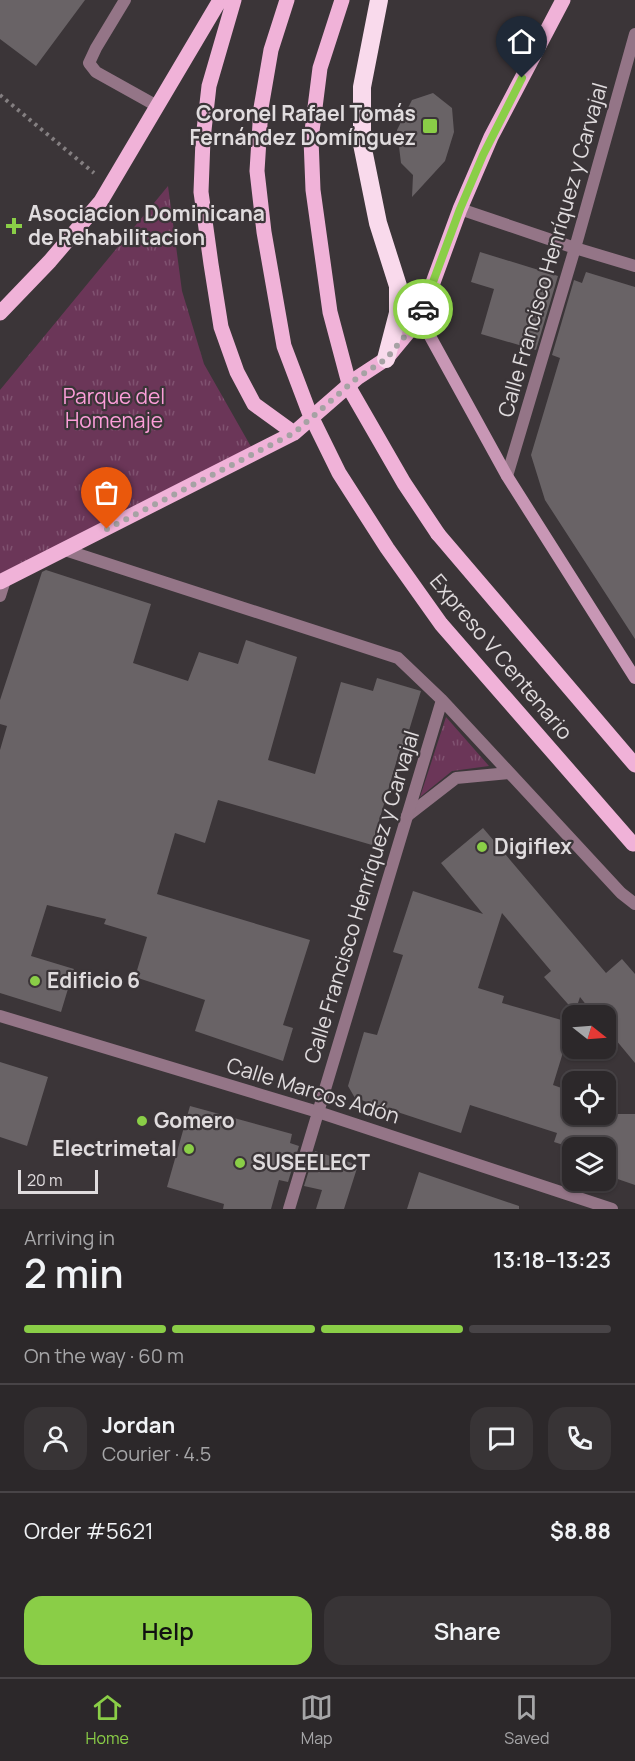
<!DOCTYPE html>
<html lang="en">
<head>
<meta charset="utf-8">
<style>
	:root { --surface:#2c282a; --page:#383436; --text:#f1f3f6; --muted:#a6a6a8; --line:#484447; --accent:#8ace47 }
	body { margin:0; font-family:Manrope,sans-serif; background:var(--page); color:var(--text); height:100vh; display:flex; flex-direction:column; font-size:22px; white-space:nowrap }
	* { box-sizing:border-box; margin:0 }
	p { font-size:20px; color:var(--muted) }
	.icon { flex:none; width:33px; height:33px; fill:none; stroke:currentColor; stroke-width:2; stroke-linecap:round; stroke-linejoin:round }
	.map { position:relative; height:1209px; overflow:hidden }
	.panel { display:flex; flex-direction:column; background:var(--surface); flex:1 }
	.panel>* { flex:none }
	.needle { width:39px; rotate:107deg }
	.controls { position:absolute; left:562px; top:1005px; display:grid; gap:12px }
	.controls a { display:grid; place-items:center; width:54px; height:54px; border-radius:12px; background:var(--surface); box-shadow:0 2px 4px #0004,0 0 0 2px var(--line); font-size:30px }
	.scale { position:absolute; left:18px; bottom:15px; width:80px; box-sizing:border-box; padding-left:6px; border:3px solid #e0dcde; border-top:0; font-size:16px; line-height:21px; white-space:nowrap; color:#e0dcde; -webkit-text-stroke:4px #3b3538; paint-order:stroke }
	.pin { position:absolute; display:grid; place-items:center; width:51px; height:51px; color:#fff; margin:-62px -26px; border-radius:50% 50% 50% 0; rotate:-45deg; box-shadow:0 0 6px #0007 }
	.pin .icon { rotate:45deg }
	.courier { position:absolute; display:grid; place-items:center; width:60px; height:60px; margin:-30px; border:4px solid #8ace47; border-radius:50%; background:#fff; color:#222; box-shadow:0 2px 8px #0007 }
	.headline em { font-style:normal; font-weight:600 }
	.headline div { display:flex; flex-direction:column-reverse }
	.headline { display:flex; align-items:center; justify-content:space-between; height:102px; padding:0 24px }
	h1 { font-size:39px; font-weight:600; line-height:45px }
	.bar { display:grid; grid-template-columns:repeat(4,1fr); gap:9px 6px; align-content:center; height:72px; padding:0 24px }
	.bar i { height:8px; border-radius:4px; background:var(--line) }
	.bar .selected { background:var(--accent) }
	.bar p { grid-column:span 4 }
	.line { display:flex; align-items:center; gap:15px; padding:0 24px; border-top:2px solid var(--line) }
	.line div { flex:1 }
	.round { display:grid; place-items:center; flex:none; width:63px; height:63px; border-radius:18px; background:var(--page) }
	.cta { display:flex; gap:12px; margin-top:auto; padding:12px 24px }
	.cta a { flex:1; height:69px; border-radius:18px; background:var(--accent); color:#111; font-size:24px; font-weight:600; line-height:69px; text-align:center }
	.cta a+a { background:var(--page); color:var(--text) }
	.dock { display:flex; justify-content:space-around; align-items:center; height:84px; border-top:2px solid var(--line); background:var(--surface); font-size:16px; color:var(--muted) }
	.dock a { display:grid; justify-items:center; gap:3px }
	.dock .selected { color:var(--accent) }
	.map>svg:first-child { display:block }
	.park { fill:url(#park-tufts) }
	.building { fill:#696366 }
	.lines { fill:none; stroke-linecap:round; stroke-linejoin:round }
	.path { stroke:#847f81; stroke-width:4; stroke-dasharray:3 4.5; stroke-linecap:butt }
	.lane { stroke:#947587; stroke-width:12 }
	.street { stroke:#947587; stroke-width:12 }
	.secondary { stroke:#c897b5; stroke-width:12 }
	.primary { stroke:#f0b2d8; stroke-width:15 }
	.highway { stroke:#f9daec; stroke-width:18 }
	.primary-bridge { stroke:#f0b2d8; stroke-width:15 }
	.done { stroke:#a6a2a4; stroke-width:6; stroke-dasharray:0 10.8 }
	.route { stroke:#8ace47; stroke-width:8 }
	.poi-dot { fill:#8ace47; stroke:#3b3538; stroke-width:2 }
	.labels { text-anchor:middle; stroke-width:4.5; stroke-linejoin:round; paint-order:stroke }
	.poi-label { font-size:21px; font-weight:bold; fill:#e0dcde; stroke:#3b3538; text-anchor:start }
	.street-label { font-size:21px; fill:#e0dcde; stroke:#3b3538 }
	.park-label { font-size:21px; fill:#fc9ed9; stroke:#3b3538 }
</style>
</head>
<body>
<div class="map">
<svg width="635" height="1209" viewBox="0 0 635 1209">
	<defs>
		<pattern id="park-tufts" width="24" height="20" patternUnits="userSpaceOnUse" patternTransform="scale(1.5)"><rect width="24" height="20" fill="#6b3658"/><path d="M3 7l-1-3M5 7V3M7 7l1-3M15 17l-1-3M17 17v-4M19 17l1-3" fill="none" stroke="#805270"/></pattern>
	</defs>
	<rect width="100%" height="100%" fill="#3b3538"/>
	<path class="park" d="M168,186L182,291L204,364L254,452L0,576V390Z
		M446,717L489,766L452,771L420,797Z"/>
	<path class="building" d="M0,0H85L36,66L0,39Z
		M433,93L452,108L454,132L445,161L412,197L413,175L401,163L397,130L412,100Z
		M480,252L558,276L536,350L481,334L494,289L471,282Z
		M586,272L635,287V639L545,500L531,455L560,358L552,355L574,280L582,283Z
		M46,570L151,604L133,663L188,681L199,652L238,664L246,640L297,657L268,760L315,774L341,682L373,691L377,678L421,691L404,747L401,746L372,845L218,800L205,843L175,833L157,894L310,940L283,1025L293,1028L283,1061L195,1031L205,1000L135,977L147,937L104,924L106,919L47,905L31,956L74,969L61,1012L0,993V750L7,726L0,724V700L42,572Z
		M483,828L606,973L622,959L635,974V1063L606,1028V1016H595L580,997L575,1012L544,977L551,971L502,913L478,988L504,996L502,1003L572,1023L553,1085L573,1092V1114H635V1185L606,1175V1148H573L554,1142L557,1133L470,1105L461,1133L355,1098L348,1086L364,1032L377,1035L403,955L393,952L413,891L483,914L441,863Z
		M0,1062L48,1077L27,1146L0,1137Z
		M190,1106L292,1134L290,1143L299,1146L288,1182L279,1180L271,1209H223L224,1204L167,1187Z
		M315,1151L358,1165L344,1209H316L322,1190L304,1186Z
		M419,1172L519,1206V1209H407Z"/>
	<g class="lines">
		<path class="path" d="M0,95L94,173"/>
		<path class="lane" d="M125,0L96,48L89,63L96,72L157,106
			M407,816L456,778L509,773"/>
		<path class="street" d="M460,209L575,248L635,266
			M507,476L575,248L635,34
			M65,550L398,658L442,700L621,893L635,904
			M0,596L5,580
			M0,1016L318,1112L612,1209
			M289,1209L442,700"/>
		<path class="secondary" d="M420,318L507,476L635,678"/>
		<path class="primary" d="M234,0L209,86L203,139L201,192L211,264L221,327L237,372L254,404L294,433
			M0,313L50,261L101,201L220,0
			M438,534L635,765
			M0,582L294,433L357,378L386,359L420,318L460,209L491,137L563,0"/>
		<path class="highway" d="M379,0L362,87V144L378,223L398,286V313L386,359"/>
		<path class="primary-bridge" d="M287,0L271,50L261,108L257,171L264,232L284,346L309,412L339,473L387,548L441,624L633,844
			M342,0L320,68L311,139L313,190L330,312L351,391L404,483L438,534"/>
	</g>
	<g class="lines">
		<path class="done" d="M107,529L294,433L357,378L386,359L420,318L423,309"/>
		<path class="route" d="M423,309L460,209L483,155L522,78"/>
	</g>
	<g class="poi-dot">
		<rect x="422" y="118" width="16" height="16" rx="3"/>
		<path d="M11 217h6v6h6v6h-6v6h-6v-6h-6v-6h6z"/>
		<circle cx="482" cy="847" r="6"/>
		<circle cx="35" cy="981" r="6"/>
		<circle cx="142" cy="1121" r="6"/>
		<circle cx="189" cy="1149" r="6"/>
		<circle cx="240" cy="1163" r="6"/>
	</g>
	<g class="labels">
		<g class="poi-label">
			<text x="416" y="121" text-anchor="end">Coronel Rafael Tomás<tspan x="416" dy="24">Fernández Domínguez</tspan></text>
			<text x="28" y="221">Asociacion Dominicana<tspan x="28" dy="24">de Rehabilitacion</tspan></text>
			<text x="494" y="854">Digiflex</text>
			<text x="47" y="988">Edificio 6</text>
			<text x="154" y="1128">Gomero</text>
			<text x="177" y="1156" text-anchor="end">Electrimetal</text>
			<text x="252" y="1170">SUSEELECT</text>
		</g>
		<g class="street-label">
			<text transform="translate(553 250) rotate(-74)" y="7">Calle Francisco Henríquez y Carvajal</text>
			<text transform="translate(501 657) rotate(50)" y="7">Expreso V Centenario</text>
			<text transform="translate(362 897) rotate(-73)" y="7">Calle Francisco Henríquez y Carvajal</text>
			<text transform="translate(313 1091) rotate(17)" y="7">Calle Marcos Adón</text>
		</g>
		<g class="park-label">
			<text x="114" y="404">Parque del<tspan x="114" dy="24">Homenaje</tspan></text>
		</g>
	</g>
</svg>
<div class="controls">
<a><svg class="needle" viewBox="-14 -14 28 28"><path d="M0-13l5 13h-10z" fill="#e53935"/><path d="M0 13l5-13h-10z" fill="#a6a6a8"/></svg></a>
<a><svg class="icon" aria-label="locate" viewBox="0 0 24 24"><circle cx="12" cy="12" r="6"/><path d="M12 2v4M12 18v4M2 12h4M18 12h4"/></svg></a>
<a><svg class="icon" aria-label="layers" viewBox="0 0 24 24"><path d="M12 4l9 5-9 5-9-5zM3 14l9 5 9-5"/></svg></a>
</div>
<div class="scale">20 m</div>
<div class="pin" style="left:107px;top:529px;background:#ea580c"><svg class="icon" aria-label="bag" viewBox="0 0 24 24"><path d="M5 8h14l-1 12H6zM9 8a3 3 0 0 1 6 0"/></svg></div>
<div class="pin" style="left:522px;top:78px;background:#1f2937"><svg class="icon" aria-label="home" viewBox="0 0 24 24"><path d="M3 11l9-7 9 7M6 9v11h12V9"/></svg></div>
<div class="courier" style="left:423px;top:309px"><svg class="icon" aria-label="car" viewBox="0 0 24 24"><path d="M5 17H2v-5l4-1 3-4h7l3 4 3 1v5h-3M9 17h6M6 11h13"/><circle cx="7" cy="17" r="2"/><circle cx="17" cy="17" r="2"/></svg></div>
</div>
<section class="panel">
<div class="headline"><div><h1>2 min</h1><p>Arriving in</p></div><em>13:18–13:23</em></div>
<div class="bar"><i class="selected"></i><i class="selected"></i><i class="selected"></i><i></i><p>On the way · 60 m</p></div>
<div class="line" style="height:108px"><a class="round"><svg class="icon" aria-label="person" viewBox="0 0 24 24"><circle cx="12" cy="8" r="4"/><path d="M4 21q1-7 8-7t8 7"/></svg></a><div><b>Jordan</b><p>Courier · 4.5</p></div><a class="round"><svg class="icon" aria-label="chat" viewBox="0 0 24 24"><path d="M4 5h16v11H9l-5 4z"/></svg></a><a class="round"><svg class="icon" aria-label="phone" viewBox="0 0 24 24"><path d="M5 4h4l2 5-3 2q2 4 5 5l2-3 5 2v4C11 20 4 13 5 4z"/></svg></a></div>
<div class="line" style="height:78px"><div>Order #5621</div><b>$8.88</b></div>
<div class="cta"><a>Help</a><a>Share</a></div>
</section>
<nav class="dock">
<a class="selected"><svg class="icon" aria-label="home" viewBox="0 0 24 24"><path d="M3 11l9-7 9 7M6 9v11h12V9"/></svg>Home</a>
<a><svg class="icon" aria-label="map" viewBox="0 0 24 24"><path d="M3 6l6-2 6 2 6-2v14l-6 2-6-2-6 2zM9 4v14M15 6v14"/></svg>Map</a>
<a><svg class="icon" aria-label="saved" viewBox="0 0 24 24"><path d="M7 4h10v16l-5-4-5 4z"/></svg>Saved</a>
</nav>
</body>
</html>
